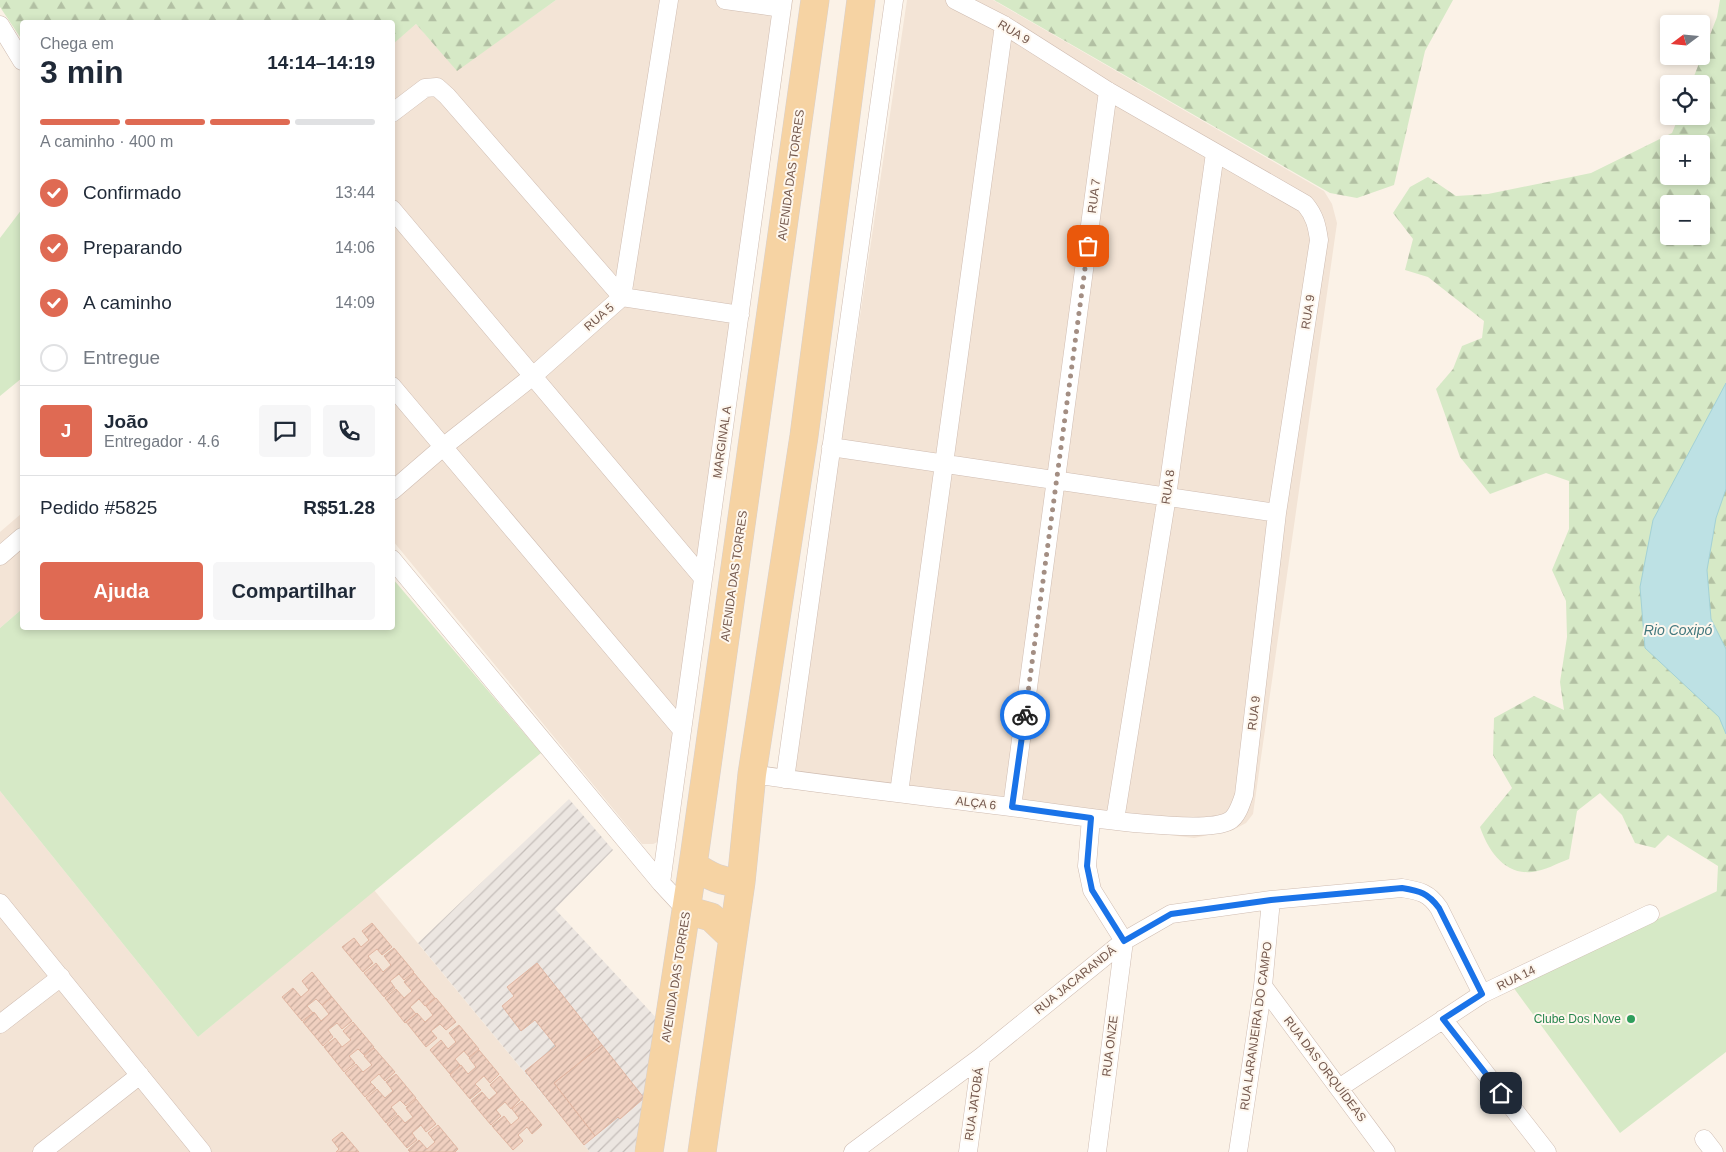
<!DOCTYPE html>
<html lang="pt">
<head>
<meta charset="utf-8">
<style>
	:root { --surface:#fff; --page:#f6f6f7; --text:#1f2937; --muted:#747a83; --line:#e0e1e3; --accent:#df6a53 }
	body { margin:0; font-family:Arial,sans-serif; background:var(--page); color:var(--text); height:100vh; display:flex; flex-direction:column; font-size:19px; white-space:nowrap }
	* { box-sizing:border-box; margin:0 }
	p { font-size:16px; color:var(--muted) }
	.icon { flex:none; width:28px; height:28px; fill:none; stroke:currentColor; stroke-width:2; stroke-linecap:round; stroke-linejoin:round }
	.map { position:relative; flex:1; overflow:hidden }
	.sheet { position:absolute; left:20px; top:20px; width:375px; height:610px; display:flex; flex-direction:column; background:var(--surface); border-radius:5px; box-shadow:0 2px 8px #0003 }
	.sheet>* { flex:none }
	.needle { width:32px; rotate:254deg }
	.controls { position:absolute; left:1660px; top:15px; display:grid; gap:10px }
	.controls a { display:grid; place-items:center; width:50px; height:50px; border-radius:5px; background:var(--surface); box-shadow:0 2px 8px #0003; font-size:25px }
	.pin { position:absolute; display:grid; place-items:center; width:42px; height:42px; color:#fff; margin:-21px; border-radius:10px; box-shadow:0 2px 8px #0006 }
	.courier { position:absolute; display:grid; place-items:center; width:50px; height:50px; margin:-25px; border:4px solid #1a73e8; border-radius:50%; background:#fff; color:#222; box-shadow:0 1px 6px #0007 }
	.summary em { font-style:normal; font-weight:600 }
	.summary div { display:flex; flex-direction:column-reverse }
	.summary { display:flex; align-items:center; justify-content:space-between; height:85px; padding:0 20px }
	h1 { font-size:32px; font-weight:600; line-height:38px }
	.bar { display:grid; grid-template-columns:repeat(4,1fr); gap:8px 5px; align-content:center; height:60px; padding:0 20px }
	.bar i { height:6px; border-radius:4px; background:var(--line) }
	.bar .on { background:var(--accent) }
	.bar p { grid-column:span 4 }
	.line { display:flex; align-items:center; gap:12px; padding:0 20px; border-top:1px solid var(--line) }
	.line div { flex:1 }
	.round { display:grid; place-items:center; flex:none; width:52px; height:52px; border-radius:5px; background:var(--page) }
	ol { padding:0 20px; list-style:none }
	li { display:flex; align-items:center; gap:15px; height:55px }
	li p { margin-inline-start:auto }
	li .icon { padding:5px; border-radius:50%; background:var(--accent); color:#fff; stroke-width:4 }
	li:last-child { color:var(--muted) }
	li i { width:28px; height:28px; border:2px solid var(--line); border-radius:50% }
	.primary-button { display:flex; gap:10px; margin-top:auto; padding:10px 20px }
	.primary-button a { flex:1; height:58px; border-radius:5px; background:var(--accent); color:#fff; font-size:20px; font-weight:600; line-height:58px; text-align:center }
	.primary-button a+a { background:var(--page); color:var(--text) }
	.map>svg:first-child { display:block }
	.residential { fill:#f3e4d6 }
	.industrial { fill:url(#industrial-furrows) }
	.green { fill:#d6e9c6 }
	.forest { fill:url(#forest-firs); fill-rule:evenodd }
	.water { fill:#bde1e4; stroke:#a3d1d6 }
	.building { fill:url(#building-hatch); stroke:#e1b6a2 }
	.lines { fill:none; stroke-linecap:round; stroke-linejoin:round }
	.minor-casing { stroke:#cfbcb1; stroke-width:19 }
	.primary-casing { stroke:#d8d0cd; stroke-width:29 }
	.minor { stroke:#fff; stroke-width:18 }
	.primary { stroke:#f6d3a3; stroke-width:28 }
	.done { stroke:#a38e83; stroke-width:5; stroke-dasharray:0 9 }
	.route { stroke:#1a73e8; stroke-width:6 }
	.leisure-dot { fill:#2e9e5b; stroke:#fef7ee; stroke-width:2 }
	.labels { text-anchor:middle; stroke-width:4; stroke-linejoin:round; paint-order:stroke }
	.street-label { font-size:12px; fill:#74584d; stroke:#fef7ee }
	.leisure-label { font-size:12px; fill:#27864d; stroke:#fef7ee; text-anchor:end }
	.water-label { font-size:14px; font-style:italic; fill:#44797f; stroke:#fef7ee }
</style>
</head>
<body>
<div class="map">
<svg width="1726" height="1152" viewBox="0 0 1726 1152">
	<defs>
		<pattern id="industrial-furrows" width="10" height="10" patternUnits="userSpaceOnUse" patternTransform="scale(1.25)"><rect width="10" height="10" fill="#ece6e1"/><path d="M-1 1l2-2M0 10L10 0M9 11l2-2" fill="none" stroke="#c4bdb9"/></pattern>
		<pattern id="forest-firs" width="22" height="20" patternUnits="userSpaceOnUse" patternTransform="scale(1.25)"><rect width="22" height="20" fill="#d6e9c6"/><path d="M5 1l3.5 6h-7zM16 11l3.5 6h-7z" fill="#b2c0a3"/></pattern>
		<pattern id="building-hatch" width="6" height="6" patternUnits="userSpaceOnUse" patternTransform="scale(1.25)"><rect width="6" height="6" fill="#f0d0c0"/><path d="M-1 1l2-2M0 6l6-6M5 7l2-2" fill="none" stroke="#c7ac9e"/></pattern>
	</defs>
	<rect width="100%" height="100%" fill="#fbf2e7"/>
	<path class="residential" d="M556,0H793L674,835L653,844H642L393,541L392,44L416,24L457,70Z
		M907,0H993L1324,191L1332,204L1337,223L1253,814L1246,823L1233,830L1194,838L781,788L837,471Z
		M22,513V609L0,628V532Z
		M0,791L198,1037L374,890L590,1152H0Z"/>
	<path class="industrial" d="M569,799L613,850L555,909L661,1023L634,1152H590L418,943Z"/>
	<path class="green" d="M22,209V378L0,396V238Z
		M393,579L541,753L198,1037L0,791V628L22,609V628H392Z
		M1726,887V1052L1620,1133L1513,987Z"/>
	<path class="forest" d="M0,0H556L457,71L416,24L393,44L392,22H22V40L0,7Z
		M994,0H1453L1425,51L1394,185L1357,198L1330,193Z
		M1720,0H1726V912L1716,906L1718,866L1668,835L1655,848L1635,843L1622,815L1600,793L1577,811L1569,859C1558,863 1544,871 1532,872C1504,875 1488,850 1480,827L1512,788L1493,755L1494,718L1534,696L1564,710L1560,682L1567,637L1566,601L1552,570L1569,529V481L1546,473L1490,494L1460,457L1436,389L1453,369L1462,346L1482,338L1484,321L1428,277L1405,270L1413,239L1393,213L1410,187L1428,177L1456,196L1488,194L1591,173L1672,133L1679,116H1701V84H1691L1717,17ZM1669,144H1701V176H1669ZM1669,204H1701V236H1669Z"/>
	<path class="water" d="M1726,383V489L1716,518L1707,570L1711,619L1726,649V734L1719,717L1645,648L1640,587L1653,520Z"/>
	<path class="building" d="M372,923L392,947L382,955L377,949L368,956L373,963L363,972L342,947L354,938L361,947L369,940L362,931Z
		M394,948L414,972L404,980L399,974L390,981L395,988L384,997L364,973L376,963L383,972L391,965L384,956Z
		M537,963L602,1045L554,1083L595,1136L584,1145L525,1071L556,1046L535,1020L521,1031L502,1006L514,996L507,987Z
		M312,972L332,997L322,1005L316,999L307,1006L313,1013L302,1021L282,997L293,988L301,997L309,990L302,981Z
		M414,973L435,998L425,1006L419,999L410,1007L416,1014L405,1023L385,998L396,989L404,998L412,991L404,982Z
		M332,997L352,1021L342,1029L337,1023L328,1030L333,1037L323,1046L303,1022L314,1012L321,1021L329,1014L322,1005Z
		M436,998L456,1022L446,1030L440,1024L431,1031L437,1038L426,1047L406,1022L417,1013L425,1022L433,1015L426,1006Z
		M353,1022L374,1047L364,1055L358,1049L349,1056L355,1063L344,1072L324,1047L335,1038L342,1047L351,1040L343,1031Z
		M459,1025L479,1049L469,1057L464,1051L455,1059L460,1065L450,1074L430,1050L441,1040L448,1049L456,1042L449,1033Z
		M602,1045L644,1098L620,1119L618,1117L595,1136L554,1083Z
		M374,1048L395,1072L385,1081L379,1074L370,1082L376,1088L365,1097L345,1073L356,1064L363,1072L372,1065L364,1056Z
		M479,1050L499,1074L490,1083L484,1076L475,1084L481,1090L470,1099L450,1075L461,1065L468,1074L476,1067L469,1058Z
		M396,1074L416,1098L406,1106L400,1100L391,1107L397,1114L386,1123L366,1098L377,1089L385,1098L393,1091L386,1082Z
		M500,1076L520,1100L511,1109L505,1102L496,1110L501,1116L491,1125L471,1101L482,1092L489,1100L497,1093L490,1085Z
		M416,1099L436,1124L426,1132L421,1125L412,1133L417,1140L407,1148L387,1124L398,1115L405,1123L413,1117L406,1108Z
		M522,1101L542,1125L532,1134L527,1127L518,1135L523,1141L513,1150L492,1126L504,1116L511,1125L519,1118L512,1109Z
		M438,1125L458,1149L455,1152H410L408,1150L419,1140L427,1149L435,1142L428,1133Z
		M342,1132L359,1152H336L339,1149L332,1140Z"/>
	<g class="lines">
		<defs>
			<path id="minor" d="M725,0L782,8
				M0,25L22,61
				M392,113L425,88L437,87L447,96L622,297L740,315
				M392,209L703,578
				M392,386L682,730
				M831,447L1277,513
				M392,491L443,447L533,376L622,297L669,0
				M0,556L22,537
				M392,559L661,883L686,910
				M752,774C839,787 925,796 1011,807C1050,812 1201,837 1229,821C1237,817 1241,804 1244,795L1277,513L1319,240C1317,226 1315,216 1305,204L1108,91L1004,25L955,0
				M785,779L894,0
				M899,793L1004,25
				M1012,807L1108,91
				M1091,818L1087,866L1092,890L1124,941L1097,1152
				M1115,820L1167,496L1215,153
				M661,883L783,0
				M0,903L202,1152
				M1263,986L1386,1152
				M1443,1019L1547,1152
				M0,1024L61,977
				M1339,1088L1482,994L1650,914
				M1704,1139L1714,1152
				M42,1152L140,1075
				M853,1152L981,1057L1124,941L1171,914L1271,900L1402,888C1420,891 1429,893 1439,908L1482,994
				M968,1152L981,1057
				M1238,1152L1263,986L1271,900"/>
			<path id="primary" d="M693,865C709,876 722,883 741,882
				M686,910L711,917L733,938
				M649,1152L693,865L815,0
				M702,1152L741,882L752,774L804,436L861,0"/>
		</defs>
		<use href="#minor" class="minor-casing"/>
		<use href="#primary" class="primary-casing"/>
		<use href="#minor" class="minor"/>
		<use href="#primary" class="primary"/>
	</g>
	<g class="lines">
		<path class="done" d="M1025,715L1088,246"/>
		<path class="route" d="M1025,715L1012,807L1091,818L1087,866L1092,890L1124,941L1171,914L1271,900L1402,888C1420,891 1428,893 1439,908L1482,994L1443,1019L1501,1093"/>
	</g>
	<circle class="leisure-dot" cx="1631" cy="1019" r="5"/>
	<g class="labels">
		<g class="street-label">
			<text transform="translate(1014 32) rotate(31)" y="4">RUA 9</text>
			<text transform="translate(791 175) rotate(-82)" y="4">AVENIDA DAS TORRES</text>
			<text transform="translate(1094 196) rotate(-83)" y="4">RUA 7</text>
			<text transform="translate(1308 312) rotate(-81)" y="4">RUA 9</text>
			<text transform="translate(599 317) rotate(-41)" y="4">RUA 5</text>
			<text transform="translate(722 442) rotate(-82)" y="4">MARGINAL A</text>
			<text transform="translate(1168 487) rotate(-82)" y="4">RUA 8</text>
			<text transform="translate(734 576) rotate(-82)" y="4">AVENIDA DAS TORRES</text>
			<text transform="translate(1254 713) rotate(-83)" y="4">RUA 9</text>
			<text transform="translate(976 803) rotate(7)" y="4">ALÇA 6</text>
			<text transform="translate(676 977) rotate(-81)" y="4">AVENIDA DAS TORRES</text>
			<text transform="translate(1516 978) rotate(-26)" y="4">RUA 14</text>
			<text transform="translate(1075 980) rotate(-39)" y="4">RUA JACARANDÁ</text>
			<text transform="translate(1256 1026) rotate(-82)" y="4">RUA LARANJEIRA DO CAMPO</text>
			<text transform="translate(1110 1046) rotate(-83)" y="4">RUA ONZE</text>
			<text transform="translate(1325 1069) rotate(53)" y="4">RUA DAS ORQUÍDEAS</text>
			<text transform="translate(974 1104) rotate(-82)" y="4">RUA JATOBÁ</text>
		</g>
		<g class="leisure-label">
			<text x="1621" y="1023">Clube Dos Nove</text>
		</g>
		<g class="water-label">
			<text x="1678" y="635">Rio Coxipó</text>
		</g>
	</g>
</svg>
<div class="controls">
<a><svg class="needle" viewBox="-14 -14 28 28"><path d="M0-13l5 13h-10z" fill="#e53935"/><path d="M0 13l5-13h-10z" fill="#747a83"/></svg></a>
<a><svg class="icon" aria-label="locate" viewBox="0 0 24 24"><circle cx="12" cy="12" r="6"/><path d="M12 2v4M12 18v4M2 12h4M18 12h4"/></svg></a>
<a>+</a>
<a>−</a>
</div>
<div class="pin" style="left:1088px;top:246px;background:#ea580c"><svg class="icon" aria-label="bag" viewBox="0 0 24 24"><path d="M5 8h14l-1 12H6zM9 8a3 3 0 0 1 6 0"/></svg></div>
<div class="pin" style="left:1501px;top:1093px;background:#1f2937"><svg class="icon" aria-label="home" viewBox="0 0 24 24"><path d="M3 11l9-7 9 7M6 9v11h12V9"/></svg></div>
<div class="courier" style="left:1025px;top:715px"><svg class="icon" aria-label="bike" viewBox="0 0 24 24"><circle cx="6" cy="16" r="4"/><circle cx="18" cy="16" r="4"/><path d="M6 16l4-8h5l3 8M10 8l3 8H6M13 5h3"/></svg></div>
<section class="sheet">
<div class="summary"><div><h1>3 min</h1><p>Chega em</p></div><em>14:14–14:19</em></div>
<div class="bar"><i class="on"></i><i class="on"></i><i class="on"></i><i></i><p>A caminho · 400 m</p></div>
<ol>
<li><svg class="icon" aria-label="check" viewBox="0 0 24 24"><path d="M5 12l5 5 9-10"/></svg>Confirmado<p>13:44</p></li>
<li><svg class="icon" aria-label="check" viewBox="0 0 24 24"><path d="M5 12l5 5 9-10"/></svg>Preparando<p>14:06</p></li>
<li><svg class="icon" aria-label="check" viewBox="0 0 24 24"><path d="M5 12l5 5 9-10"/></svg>A caminho<p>14:09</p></li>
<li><i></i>Entregue</li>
</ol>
<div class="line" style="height:90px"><b class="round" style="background:var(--accent);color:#fff">J</b><div><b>João</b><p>Entregador · 4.6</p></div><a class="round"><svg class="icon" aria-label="chat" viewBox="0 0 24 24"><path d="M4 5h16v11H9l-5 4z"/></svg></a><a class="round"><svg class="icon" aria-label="phone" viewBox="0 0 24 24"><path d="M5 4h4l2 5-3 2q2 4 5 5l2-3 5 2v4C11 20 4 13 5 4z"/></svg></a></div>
<div class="line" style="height:65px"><div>Pedido #5825</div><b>R$51.28</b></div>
<div class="primary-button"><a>Ajuda</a><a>Compartilhar</a></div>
</section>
</div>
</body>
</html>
